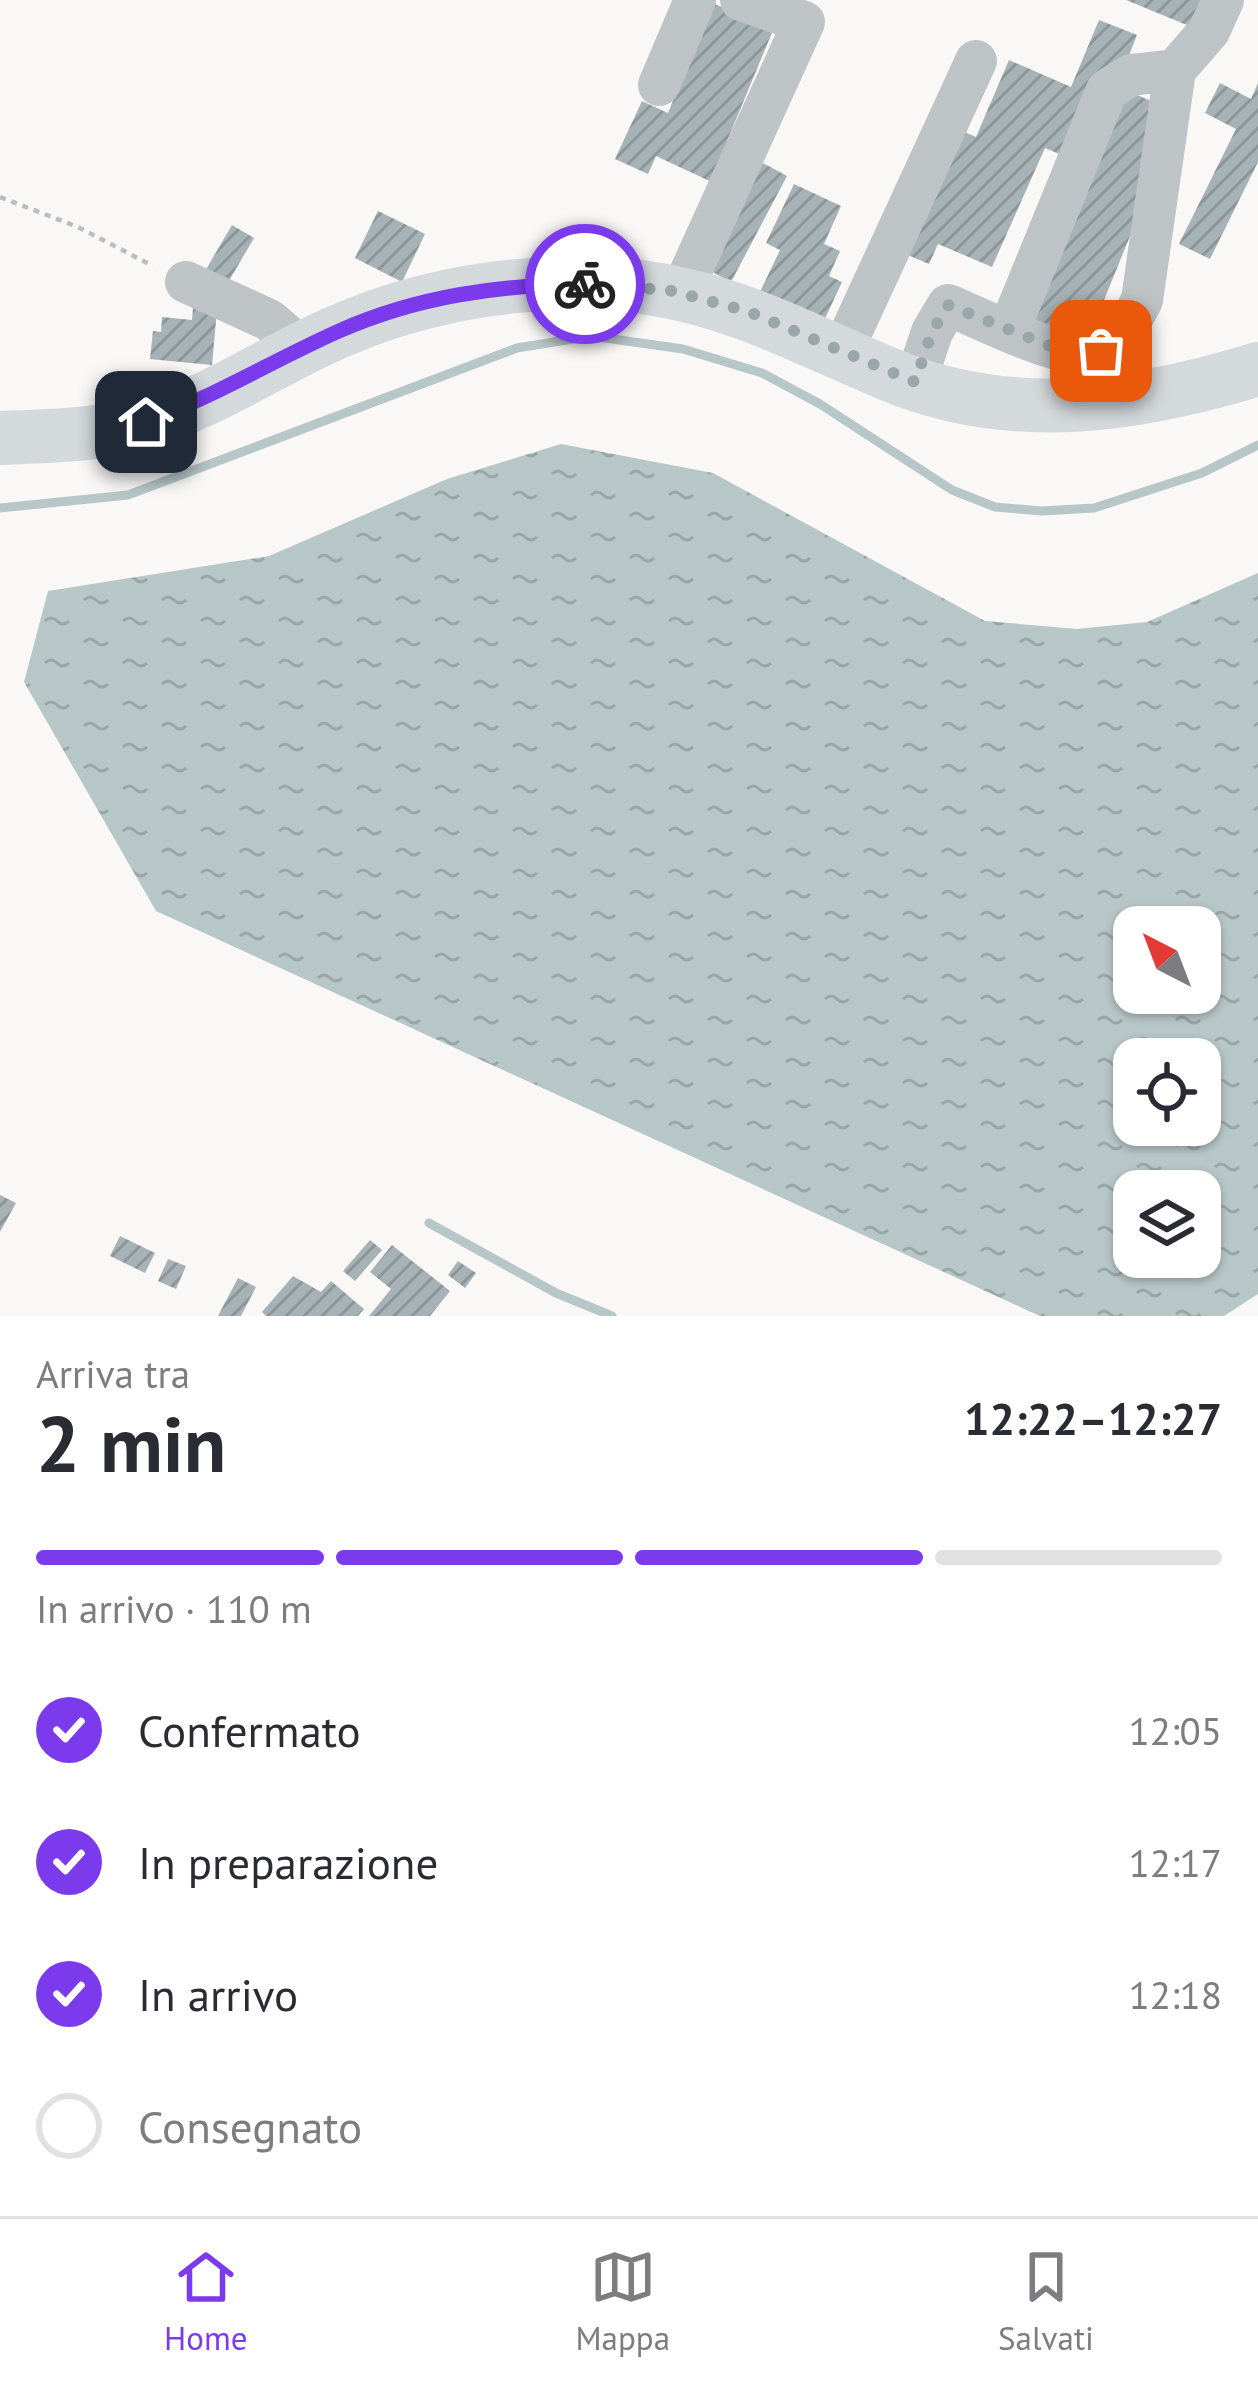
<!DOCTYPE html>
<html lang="it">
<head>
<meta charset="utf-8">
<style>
	:root { --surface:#fff; --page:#f7f7f7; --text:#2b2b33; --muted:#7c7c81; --line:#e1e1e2; --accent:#7c3aed }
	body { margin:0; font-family:"PT Sans",sans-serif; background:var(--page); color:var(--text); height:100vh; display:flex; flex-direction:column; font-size:45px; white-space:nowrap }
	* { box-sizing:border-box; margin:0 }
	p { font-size:39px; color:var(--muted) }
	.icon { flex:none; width:66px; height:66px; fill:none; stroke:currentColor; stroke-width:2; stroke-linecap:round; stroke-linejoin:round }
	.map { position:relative; height:1316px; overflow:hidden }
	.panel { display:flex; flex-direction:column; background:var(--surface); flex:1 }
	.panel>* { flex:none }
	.needle { width:78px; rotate:318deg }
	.fabs { position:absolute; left:1113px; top:906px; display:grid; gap:24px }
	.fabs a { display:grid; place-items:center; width:108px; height:108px; border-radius:24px; background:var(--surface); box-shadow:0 3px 9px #0004; font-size:60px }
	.pin { position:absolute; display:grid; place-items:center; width:102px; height:102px; color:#fff; margin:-51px; border-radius:24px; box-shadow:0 6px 18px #0006 }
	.courier { position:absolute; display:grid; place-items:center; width:120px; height:120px; margin:-60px; border:9px solid #7c3aed; border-radius:50%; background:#fff; color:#222; box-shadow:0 3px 15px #0007 }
	.overview em { font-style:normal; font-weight:700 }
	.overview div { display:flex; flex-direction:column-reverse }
	.overview { display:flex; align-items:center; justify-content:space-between; height:204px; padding:0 36px }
	h1 { font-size:78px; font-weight:700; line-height:90px }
	.bar { display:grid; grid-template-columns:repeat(4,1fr); gap:18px 12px; align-content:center; height:144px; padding:0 36px }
	.bar i { height:15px; border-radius:9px; background:var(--line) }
	.bar .on { background:var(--accent) }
	.bar p { grid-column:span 4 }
	ol { padding:0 36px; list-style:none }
	li { display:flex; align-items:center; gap:36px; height:132px }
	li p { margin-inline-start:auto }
	li .icon { padding:12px; border-radius:50%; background:var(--accent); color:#fff; stroke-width:4 }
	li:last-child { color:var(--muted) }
	li i { width:66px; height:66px; border:6px solid var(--line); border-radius:50% }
	.tab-bar { display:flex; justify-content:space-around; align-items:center; height:168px; border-top:3px solid var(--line); background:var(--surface); font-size:33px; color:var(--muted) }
	.tab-bar a { display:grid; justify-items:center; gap:6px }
	.tab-bar .on { color:var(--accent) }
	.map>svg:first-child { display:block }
	.water { fill:url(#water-ripples); fill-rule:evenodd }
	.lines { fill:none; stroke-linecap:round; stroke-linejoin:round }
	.stream { stroke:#b7c6c7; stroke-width:9 }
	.building { fill:url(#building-hatch) }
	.path { stroke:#b9bdbf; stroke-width:4.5; stroke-dasharray:6 6; stroke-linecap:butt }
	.minor { stroke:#bec4c6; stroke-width:42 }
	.major { stroke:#d4d9dc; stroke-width:54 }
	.done { stroke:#99a6aa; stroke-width:12; stroke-dasharray:0 21.6 }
	.route { stroke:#7c3aed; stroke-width:15 }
</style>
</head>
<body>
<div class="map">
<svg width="1258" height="1316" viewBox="0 0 1258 1316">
	<defs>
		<pattern id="water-ripples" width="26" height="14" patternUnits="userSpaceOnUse" patternTransform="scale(3)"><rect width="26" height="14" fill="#b7c6c7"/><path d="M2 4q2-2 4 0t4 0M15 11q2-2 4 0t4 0" fill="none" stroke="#98a6a7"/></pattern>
		<pattern id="building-hatch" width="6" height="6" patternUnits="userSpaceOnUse" patternTransform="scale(3)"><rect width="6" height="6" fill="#a7b2b6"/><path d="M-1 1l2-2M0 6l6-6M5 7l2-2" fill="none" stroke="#8c9699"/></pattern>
	</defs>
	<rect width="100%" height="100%" fill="#f9f8f7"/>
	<path class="water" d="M561,444L713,473L985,621L1077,629L1147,622L1258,573V1294L1224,1316H1040L156,911L24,682L48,591L269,556L447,479ZM1134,927H1200V993H1134ZM1134,1059H1200V1125H1134ZM1134,1191H1200V1257H1134Z"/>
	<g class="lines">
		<path class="stream" d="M0,508L128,495L517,348L591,336L683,349L762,373L820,404L952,490L995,507L1042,511L1094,508L1202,473L1258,445
			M429,1223L556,1293L612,1316"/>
	</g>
	<path class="building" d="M1126,0H1211L1199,30Z
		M712,3L774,28L727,141L737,146L718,185L656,156L648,174L615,159L642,101L668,113Z
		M1099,20L1137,35L1117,86L1162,106L1169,140L1087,342L1026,317L1088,166L1045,148L992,267L938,244L929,264L882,244L937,120L976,137L1009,60L1071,87Z
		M1220,83L1251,99L1258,83V162L1210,259L1179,244L1236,129L1205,113Z
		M759,161L787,176L731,282L703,267Z
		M794,184L841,206L824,244L840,251L829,276L842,282L823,323L759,294L780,250L766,243Z
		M378,211L425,234L402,282L355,258Z
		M232,225L254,238L223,291L201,278Z
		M193,308L217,310L212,365L150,359L153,331L161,332L162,317L192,320Z
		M0,1195L16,1203L0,1232Z
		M120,1236L155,1253L145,1273L110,1256Z
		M370,1240L382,1250L355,1281L343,1271Z
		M392,1245L450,1291L430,1316H369L391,1289L370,1272Z
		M168,1259L186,1266L176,1289L158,1281Z
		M458,1261L476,1273L465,1288L448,1275Z
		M293,1276L321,1292L331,1281L364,1309L358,1316H266L262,1312Z
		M238,1278L256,1287L241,1316H218Z"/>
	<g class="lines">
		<path class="path" d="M0,197L78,227L153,266"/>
		<path class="minor" d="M659,85L695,0
			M186,282L269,320L303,349
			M681,293L804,22L741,0
			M1009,330L1107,90L1131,75L1175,70
			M842,352L976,61
			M915,383L932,332L948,305C981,318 1068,365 1100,351C1120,342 1133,318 1142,300L1175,70L1209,31L1223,0"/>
		<path class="major" d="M0,438C49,436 97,436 144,422C215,402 275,358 342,330C421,296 505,282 591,283C711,286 787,332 893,376C1014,425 1137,406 1258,369"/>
	</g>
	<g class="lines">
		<path class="done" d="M585,284L668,290L747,311L915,382L932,332L948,305L1060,350L1101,351"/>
		<path class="route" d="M146,422C213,397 274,360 339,331C418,296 499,285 585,284"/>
	</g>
</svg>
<div class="fabs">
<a><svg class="needle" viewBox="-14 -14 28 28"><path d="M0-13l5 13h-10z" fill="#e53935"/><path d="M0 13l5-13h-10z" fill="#7c7c81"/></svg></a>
<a><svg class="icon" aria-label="locate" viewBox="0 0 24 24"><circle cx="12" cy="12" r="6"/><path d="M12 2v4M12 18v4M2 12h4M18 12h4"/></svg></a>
<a><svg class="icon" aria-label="layers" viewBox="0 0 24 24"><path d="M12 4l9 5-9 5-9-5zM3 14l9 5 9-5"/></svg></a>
</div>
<div class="pin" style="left:1101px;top:351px;background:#ea580c"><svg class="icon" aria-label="bag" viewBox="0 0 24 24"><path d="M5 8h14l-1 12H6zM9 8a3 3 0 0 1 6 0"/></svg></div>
<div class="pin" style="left:146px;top:422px;background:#1f2937"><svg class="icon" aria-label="home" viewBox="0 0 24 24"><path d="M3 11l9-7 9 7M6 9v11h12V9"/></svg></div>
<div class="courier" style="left:585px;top:284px"><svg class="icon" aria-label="bike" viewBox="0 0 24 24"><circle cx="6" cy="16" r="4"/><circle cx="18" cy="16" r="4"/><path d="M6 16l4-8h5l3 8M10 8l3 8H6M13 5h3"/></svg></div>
</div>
<section class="panel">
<div class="overview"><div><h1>2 min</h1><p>Arriva tra</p></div><em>12:22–12:27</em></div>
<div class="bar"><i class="on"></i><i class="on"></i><i class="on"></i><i></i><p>In arrivo · 110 m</p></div>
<ol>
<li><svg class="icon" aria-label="check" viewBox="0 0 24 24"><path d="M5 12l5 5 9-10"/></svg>Confermato<p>12:05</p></li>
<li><svg class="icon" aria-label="check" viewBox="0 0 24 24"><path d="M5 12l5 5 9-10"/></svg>In preparazione<p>12:17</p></li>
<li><svg class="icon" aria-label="check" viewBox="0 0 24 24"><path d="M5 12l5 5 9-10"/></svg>In arrivo<p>12:18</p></li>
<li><i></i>Consegnato</li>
</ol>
</section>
<nav class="tab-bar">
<a class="on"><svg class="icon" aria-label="home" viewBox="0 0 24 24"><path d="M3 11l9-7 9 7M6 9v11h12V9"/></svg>Home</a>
<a><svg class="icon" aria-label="map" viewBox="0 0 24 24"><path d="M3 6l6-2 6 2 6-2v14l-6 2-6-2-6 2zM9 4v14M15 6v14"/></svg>Mappa</a>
<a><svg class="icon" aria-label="saved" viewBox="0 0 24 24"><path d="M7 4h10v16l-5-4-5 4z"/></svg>Salvati</a>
</nav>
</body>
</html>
